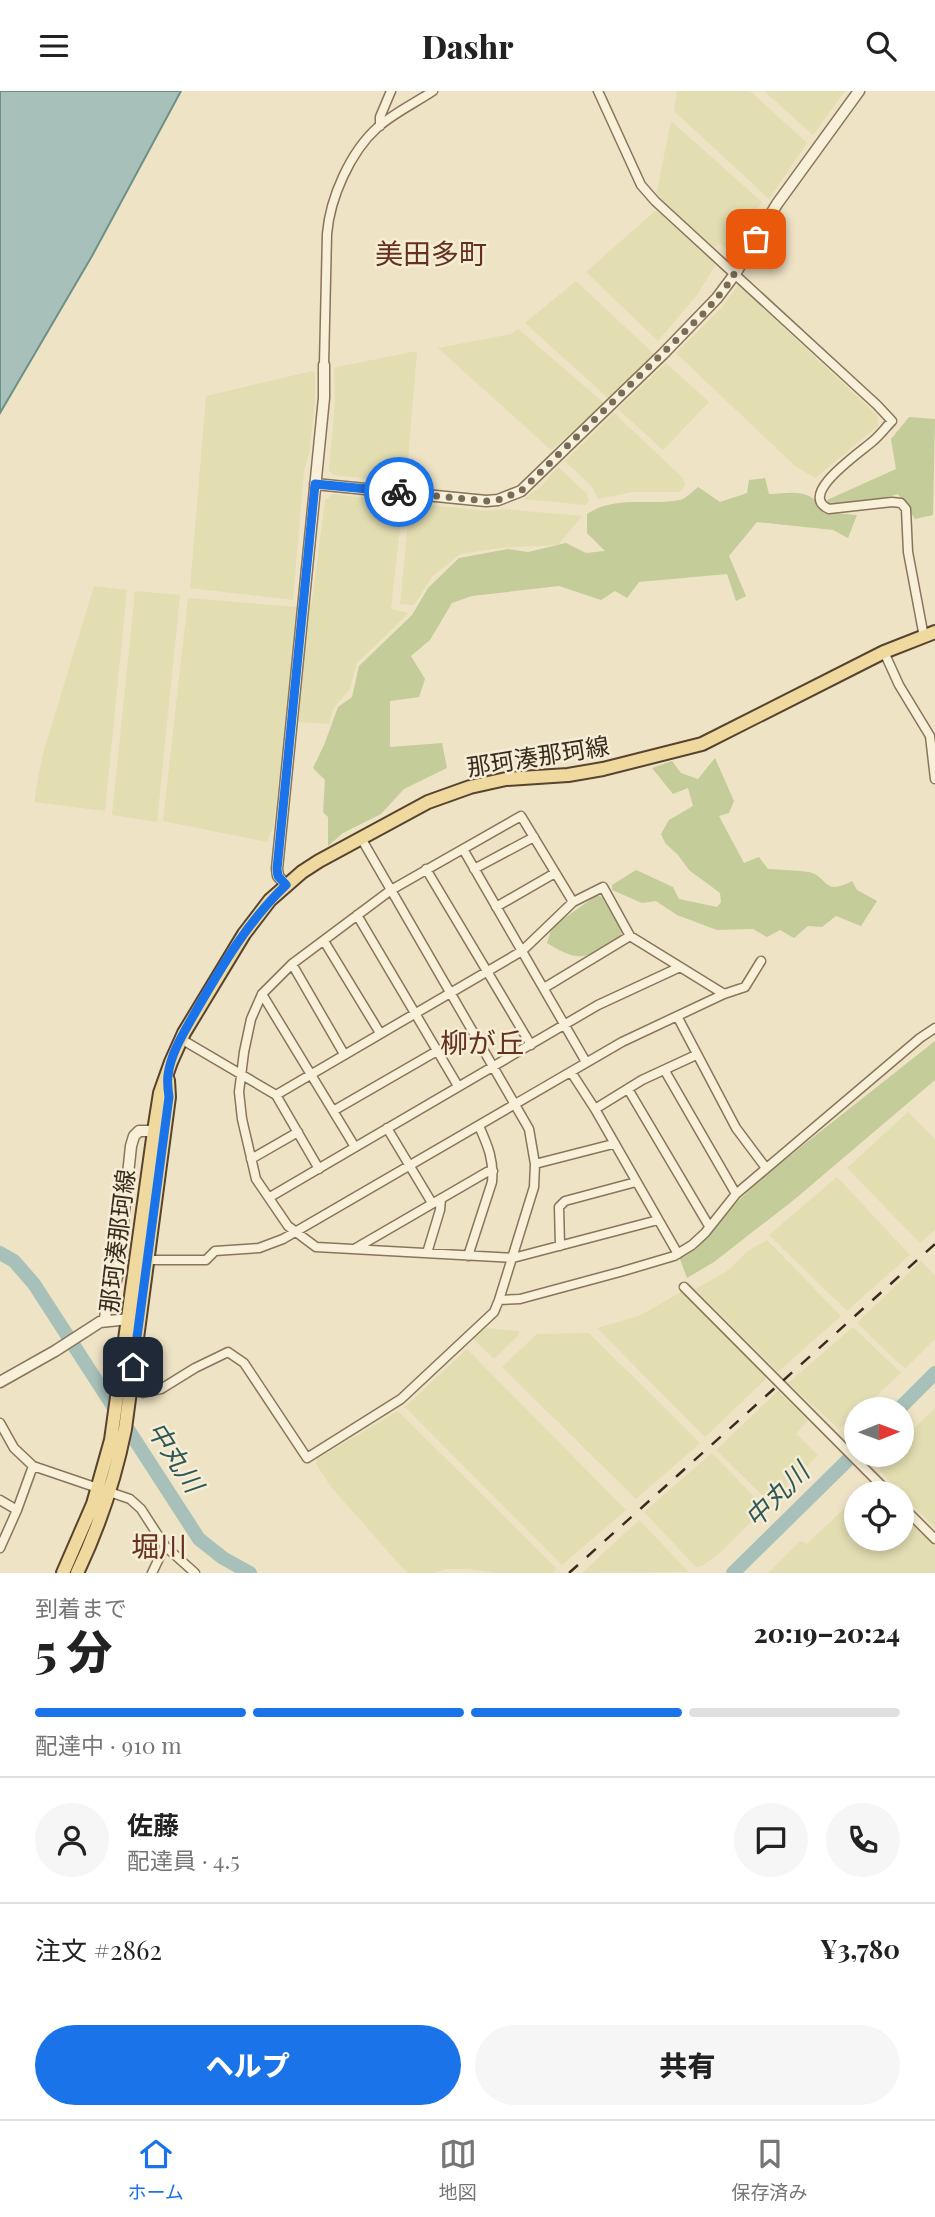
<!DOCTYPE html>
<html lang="ja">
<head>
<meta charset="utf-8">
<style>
	:root { --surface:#fff; --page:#f6f6f6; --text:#222; --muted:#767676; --line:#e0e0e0; --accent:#1a73e8 }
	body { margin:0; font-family:"Playfair Display","Noto Sans JP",serif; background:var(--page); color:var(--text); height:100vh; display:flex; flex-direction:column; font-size:26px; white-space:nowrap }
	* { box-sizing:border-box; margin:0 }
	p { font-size:23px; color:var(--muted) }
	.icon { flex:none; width:38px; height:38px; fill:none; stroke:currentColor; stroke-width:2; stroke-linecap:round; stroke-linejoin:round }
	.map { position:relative; height:1482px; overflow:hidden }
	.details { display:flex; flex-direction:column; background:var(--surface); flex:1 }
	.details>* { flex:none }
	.needle { width:46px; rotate:89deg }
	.tools { position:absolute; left:844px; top:1306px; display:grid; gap:14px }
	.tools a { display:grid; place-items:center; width:70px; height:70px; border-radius:50%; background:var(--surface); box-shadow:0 4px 10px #0003; font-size:35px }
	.pin { position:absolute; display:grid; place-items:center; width:60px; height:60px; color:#fff; margin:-30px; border-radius:14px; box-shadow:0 4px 10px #0006 }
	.courier { position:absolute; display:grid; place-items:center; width:70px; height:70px; margin:-35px; border:5px solid #1a73e8; border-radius:50%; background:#fff; color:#222; box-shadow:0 2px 9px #0007 }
	.head em { font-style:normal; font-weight:800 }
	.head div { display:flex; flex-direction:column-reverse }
	.head { display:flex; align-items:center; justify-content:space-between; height:119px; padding:0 35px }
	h1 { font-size:46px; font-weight:800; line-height:52px }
	.bar { display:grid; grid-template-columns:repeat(4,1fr); gap:10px 7px; align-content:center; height:84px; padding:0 35px }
	.bar i { height:9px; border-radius:5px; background:var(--line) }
	.bar .on { background:var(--accent) }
	.bar p { grid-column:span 4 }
	.line { display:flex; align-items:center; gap:18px; padding:0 35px; border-top:2px solid var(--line) }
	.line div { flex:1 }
	.round { display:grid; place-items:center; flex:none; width:74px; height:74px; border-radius:37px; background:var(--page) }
	.button { display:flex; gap:14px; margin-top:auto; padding:14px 35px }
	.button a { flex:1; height:80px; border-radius:42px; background:var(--accent); color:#fff; font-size:28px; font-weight:800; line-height:80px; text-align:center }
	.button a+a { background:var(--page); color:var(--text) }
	header { display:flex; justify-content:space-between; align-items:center; height:91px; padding:0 35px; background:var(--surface); font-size:32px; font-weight:800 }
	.dock { display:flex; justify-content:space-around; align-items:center; height:98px; border-top:2px solid var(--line); background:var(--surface); font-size:19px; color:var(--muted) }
	.dock a { display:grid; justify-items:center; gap:4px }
	.dock .on { color:var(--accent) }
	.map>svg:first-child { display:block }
	.farmland { fill:#e3ddb2 }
	.green { fill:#c4cc99 }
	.water { fill:#a7c1ba; stroke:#6d9088; stroke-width:2 }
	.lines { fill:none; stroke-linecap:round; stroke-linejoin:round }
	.river { stroke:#a7c1ba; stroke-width:14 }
	.minor-casing { stroke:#89755b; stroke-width:11 }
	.tertiary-casing { stroke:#89755b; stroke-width:13 }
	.primary-casing { stroke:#57432f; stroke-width:16 }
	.minor { stroke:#f8f0d8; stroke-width:8 }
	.tertiary { stroke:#f8f0d8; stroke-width:10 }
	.primary { stroke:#f0d99e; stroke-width:12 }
	.rail { stroke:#392c1f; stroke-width:2.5; stroke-dasharray:12 12; stroke-linecap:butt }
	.done { stroke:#786c59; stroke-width:7; stroke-dasharray:0 12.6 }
	.route { stroke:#1a73e8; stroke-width:9 }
	.labels { text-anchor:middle; stroke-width:5; stroke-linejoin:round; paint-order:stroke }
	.street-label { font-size:24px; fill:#392c1f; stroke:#f5edd5 }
	.water-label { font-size:26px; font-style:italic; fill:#2e5857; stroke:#f5edd5 }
	.quarter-label { font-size:28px; fill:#65301f; stroke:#f5edd5 }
</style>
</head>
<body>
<header><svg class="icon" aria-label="menu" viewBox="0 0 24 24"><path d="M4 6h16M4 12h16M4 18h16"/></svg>Dashr<svg class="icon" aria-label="search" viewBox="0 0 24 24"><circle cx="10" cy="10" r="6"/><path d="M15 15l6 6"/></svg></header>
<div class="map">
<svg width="935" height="1482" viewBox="0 0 935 1482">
	<rect width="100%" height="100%" fill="#eee3c5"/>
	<path class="farmland" d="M677,0H750L807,52L769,108L674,20Z
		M764,0H845L813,44Z
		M671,30L762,111L730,160L719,152L715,157L656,105Z
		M656,119L716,173L697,204L658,250L586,181Z
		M576,190L655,264L608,307L525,232Z
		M738,194L877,324L878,335L815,387L795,375L676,262L722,216Z
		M518,238L604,312L551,359L438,257L511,243Z
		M417,260L406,392L333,384L329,379L335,310L334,278L337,276Z
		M666,272L709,311L663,359L618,318Z
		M312,280L315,282V311L309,363L304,380L293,509L190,497L206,305Z
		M614,322L683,387L685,393L683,398L678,401H632L598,408L592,396L565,370Z
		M558,376L587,403L589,410L585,414L524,408L540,396Z
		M333,403L403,411L391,518L409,522L357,572L349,599L333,618L329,633L298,631L309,516L312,510L325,409Z
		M410,412L487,420L501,418L582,425L558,454L500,457L460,463L432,486L414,514L400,513Z
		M94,495L127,499L105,720L34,711L42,666Z
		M135,500L180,504L157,731L112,724Z
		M188,507L298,516L274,734L267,751L163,730Z
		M908,1021L935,1048V1139L920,1152L847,1077Z
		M837,1086L910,1164L847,1220L769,1144Z
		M767,1149L841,1225L778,1281L695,1198L726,1181L749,1159Z
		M921,1170L935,1185V1248L905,1278L857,1232Z
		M683,1200L767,1287L705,1346L597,1237L639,1225Z
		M853,1236L901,1282L862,1318H856V1323L839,1338L788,1292Z
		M486,1237L519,1240V1244L494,1268L473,1248Z
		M589,1242L700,1352L636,1408L502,1276L537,1243Z
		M467,1258L626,1419L562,1474L405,1316Z
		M778,1300L808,1329L796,1343L818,1364L770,1412L716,1359Z
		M935,1317V1437L879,1379L890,1363H901V1350Z
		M398,1320L557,1478L553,1482H497L468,1478H446L434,1482H407L331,1396L316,1373L317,1368Z
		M712,1362L765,1417L721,1461L702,1475L696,1476L644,1421Z
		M856,1406V1447H901V1423L935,1456V1482H768L800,1450L807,1453Z
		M639,1429L689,1481L582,1482Z"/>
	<path class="green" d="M909,326L935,328L933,424L915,428L898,403C876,410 852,417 829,413L827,409L896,378L891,348Z
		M765,387L769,403C794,402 810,396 824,421L857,424L848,447L833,439L757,431L729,465L746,505L736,510L727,483L639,491L627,507L615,500L601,509L559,495L472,505L452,512L430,549L411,565L425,588L419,606L390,610V656L442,652L447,677L404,698L381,723L343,742L328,755V726L323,721L325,689L313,677L324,654L338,616L352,606L359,575L412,524L428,497L459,467L508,458L528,461L566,452L586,462L605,460L587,442V423C615,404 651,415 680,409C687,407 693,400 698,396L720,411L747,402L749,389Z
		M715,667L734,710L729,722L719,725L744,772L759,766L768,778C781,779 795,779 808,781C828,784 822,806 852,790L857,799L877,810L861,835L836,825L822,836L808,835L794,847L780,839L767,846L753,838L717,839L677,824L656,810L642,812L612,799V794L636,779L673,796L679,808L717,816L721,811L720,802L689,779L678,764L665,752L661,743L669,729L693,715L688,697L673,703L652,677L672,670L681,682L698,688Z
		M597,804L602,806L622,841L620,847C587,866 582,874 547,852L552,836Z
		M935,950V989L795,1108L714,1171L687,1187L680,1168L696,1158L739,1109L768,1082Z"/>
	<path class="water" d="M0,0H181L92,165L0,322Z"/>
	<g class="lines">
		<path class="river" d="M0,1162L14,1170L34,1193L199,1448L223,1467L250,1482
			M899,1318L935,1282
			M733,1482L856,1361"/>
		<defs>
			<path id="minor" d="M598,0L641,94L655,110L877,314L892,330C885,337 880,344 873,350C861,361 796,404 829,418L892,411L901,412L906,418L908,461L924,546
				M380,35V26L391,0
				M324,274L327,143C330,107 350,61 378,36C394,22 415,12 433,0
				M884,561L899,594L930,645L935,688
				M463,758L586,971
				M426,778L531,954
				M474,778L534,746
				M573,811L521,725L391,799L292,873L262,903L251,928L244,961L239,1001L242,1028L256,1088L288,1135L316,1156L513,1167L658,1129
				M496,816L555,782
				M357,824L458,995
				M324,850L380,942
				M292,873L344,963
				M544,897L630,845
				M262,903L355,1056
				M677,925L736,1037L766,1077
				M181,948L276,1004L319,1078
				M665,980L736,1103
				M571,981L595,1018L678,1163
				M628,998L709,1135
				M276,1004L522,860L573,811L603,796L630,845L724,903
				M595,1018L642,989L696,964
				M333,1020L437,960
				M387,1037L432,1112
				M251,1068L298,1041
				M535,1073L613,1053
				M270,1106L598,914L680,876
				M560,1155L559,1116L565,1110L636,1091
				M356,1157L487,1081L493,1080
				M427,1162L440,1119L441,1108
				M468,1165L492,1091C494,1069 488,1055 479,1035
				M146,1169H206L215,1160L259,1157L283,1148L622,951L724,903L745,896L761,870
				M684,1196L889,1402
				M499,1209L520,1208L620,1181L674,1165L692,1154L705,1142L736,1103L920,947L935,937
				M131,1299L143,1302L161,1298L195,1277L228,1261L244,1272L307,1367L401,1308L494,1221L499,1209L534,1096L535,1073L529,1038L361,747
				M0,1332L14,1357L33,1375L130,1408L141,1418L165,1455L195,1482
				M0,1409L17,1419
				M901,1414L935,1448
				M0,1457L17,1419L33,1375
				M152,1482L165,1455"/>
			<path id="tertiary" d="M315,393L486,410L498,409L521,400L663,263L717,207L735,183L777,113L859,0
				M286,794L278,785L277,778L324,307V274
				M105,1229C105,1214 114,1200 117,1186L131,1055L134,1045L139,1040H154
				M0,1291L55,1260L100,1231L129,1228"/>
			<path id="primary" d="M63,1482L93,1413L111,1349L154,1040L160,1002L171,971L184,942L244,843L270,809L302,781L319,770L428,711L470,696L506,688L568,684L603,678L702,653L884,561L935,541
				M77,1482C99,1436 115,1388 125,1338L169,1006L168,989"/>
		</defs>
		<use href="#minor" class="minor-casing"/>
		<use href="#tertiary" class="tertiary-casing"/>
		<use href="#primary" class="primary-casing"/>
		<use href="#minor" class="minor"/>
		<use href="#tertiary" class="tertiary"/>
		<use href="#primary" class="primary"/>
		<path class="rail" d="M569,1482L935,1153"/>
	</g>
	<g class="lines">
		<path class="done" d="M399,401L486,410L498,409L521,400L705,221L726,196L756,148"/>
		<path class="route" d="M133,1276L169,1006C168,999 167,991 168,984C171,961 185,940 196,920C222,875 248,830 286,794L278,785L277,778L315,393L399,401"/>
	</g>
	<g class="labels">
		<g class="street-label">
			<text transform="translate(538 666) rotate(-9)" y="8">那珂湊那珂線</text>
			<text transform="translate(118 1150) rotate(-83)" y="8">那珂湊那珂線</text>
		</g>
		<g class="water-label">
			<text transform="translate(175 1366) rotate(57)" y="9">中丸川</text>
			<text transform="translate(777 1404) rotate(-45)" y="9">中丸川</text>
		</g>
		<g class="quarter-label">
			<text x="431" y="173">美田多町</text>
			<text x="482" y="962">柳が丘</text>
			<text x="159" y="1466">堀川</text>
		</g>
	</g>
</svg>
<div class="tools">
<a><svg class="needle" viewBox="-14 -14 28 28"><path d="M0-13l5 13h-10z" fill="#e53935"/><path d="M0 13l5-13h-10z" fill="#767676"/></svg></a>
<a><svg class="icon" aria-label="locate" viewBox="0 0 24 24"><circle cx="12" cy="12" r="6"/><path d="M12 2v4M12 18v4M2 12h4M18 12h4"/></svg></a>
</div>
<div class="pin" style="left:756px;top:148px;background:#ea580c"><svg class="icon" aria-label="bag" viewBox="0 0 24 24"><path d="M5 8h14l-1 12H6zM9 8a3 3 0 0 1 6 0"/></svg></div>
<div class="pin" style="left:133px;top:1276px;background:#1f2937"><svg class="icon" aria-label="home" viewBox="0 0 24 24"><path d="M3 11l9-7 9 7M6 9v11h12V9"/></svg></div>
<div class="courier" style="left:399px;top:401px"><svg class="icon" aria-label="bike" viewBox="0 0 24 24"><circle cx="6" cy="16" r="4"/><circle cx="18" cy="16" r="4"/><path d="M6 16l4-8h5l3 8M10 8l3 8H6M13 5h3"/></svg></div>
</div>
<section class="details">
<div class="head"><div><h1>5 分</h1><p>到着まで</p></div><em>20:19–20:24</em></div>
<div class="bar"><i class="on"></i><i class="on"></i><i class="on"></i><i></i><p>配達中 · 910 m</p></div>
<div class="line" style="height:126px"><a class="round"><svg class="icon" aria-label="person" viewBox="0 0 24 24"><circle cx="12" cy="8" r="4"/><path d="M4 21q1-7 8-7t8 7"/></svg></a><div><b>佐藤</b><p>配達員 · 4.5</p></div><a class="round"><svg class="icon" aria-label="chat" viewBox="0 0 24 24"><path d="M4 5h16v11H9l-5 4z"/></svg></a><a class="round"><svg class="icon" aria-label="phone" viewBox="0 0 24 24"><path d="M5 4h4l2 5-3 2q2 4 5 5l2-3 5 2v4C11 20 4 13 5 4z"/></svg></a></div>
<div class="line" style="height:91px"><div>注文 #2862</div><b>¥3,780</b></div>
<div class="button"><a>ヘルプ</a><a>共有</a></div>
</section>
<nav class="dock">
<a class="on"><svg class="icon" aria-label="home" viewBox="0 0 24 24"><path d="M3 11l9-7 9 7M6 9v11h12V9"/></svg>ホーム</a>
<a><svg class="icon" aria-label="map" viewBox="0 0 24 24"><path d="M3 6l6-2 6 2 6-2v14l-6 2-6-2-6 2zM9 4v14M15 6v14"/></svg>地図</a>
<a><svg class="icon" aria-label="saved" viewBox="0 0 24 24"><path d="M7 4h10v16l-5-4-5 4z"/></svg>保存済み</a>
</nav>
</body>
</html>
